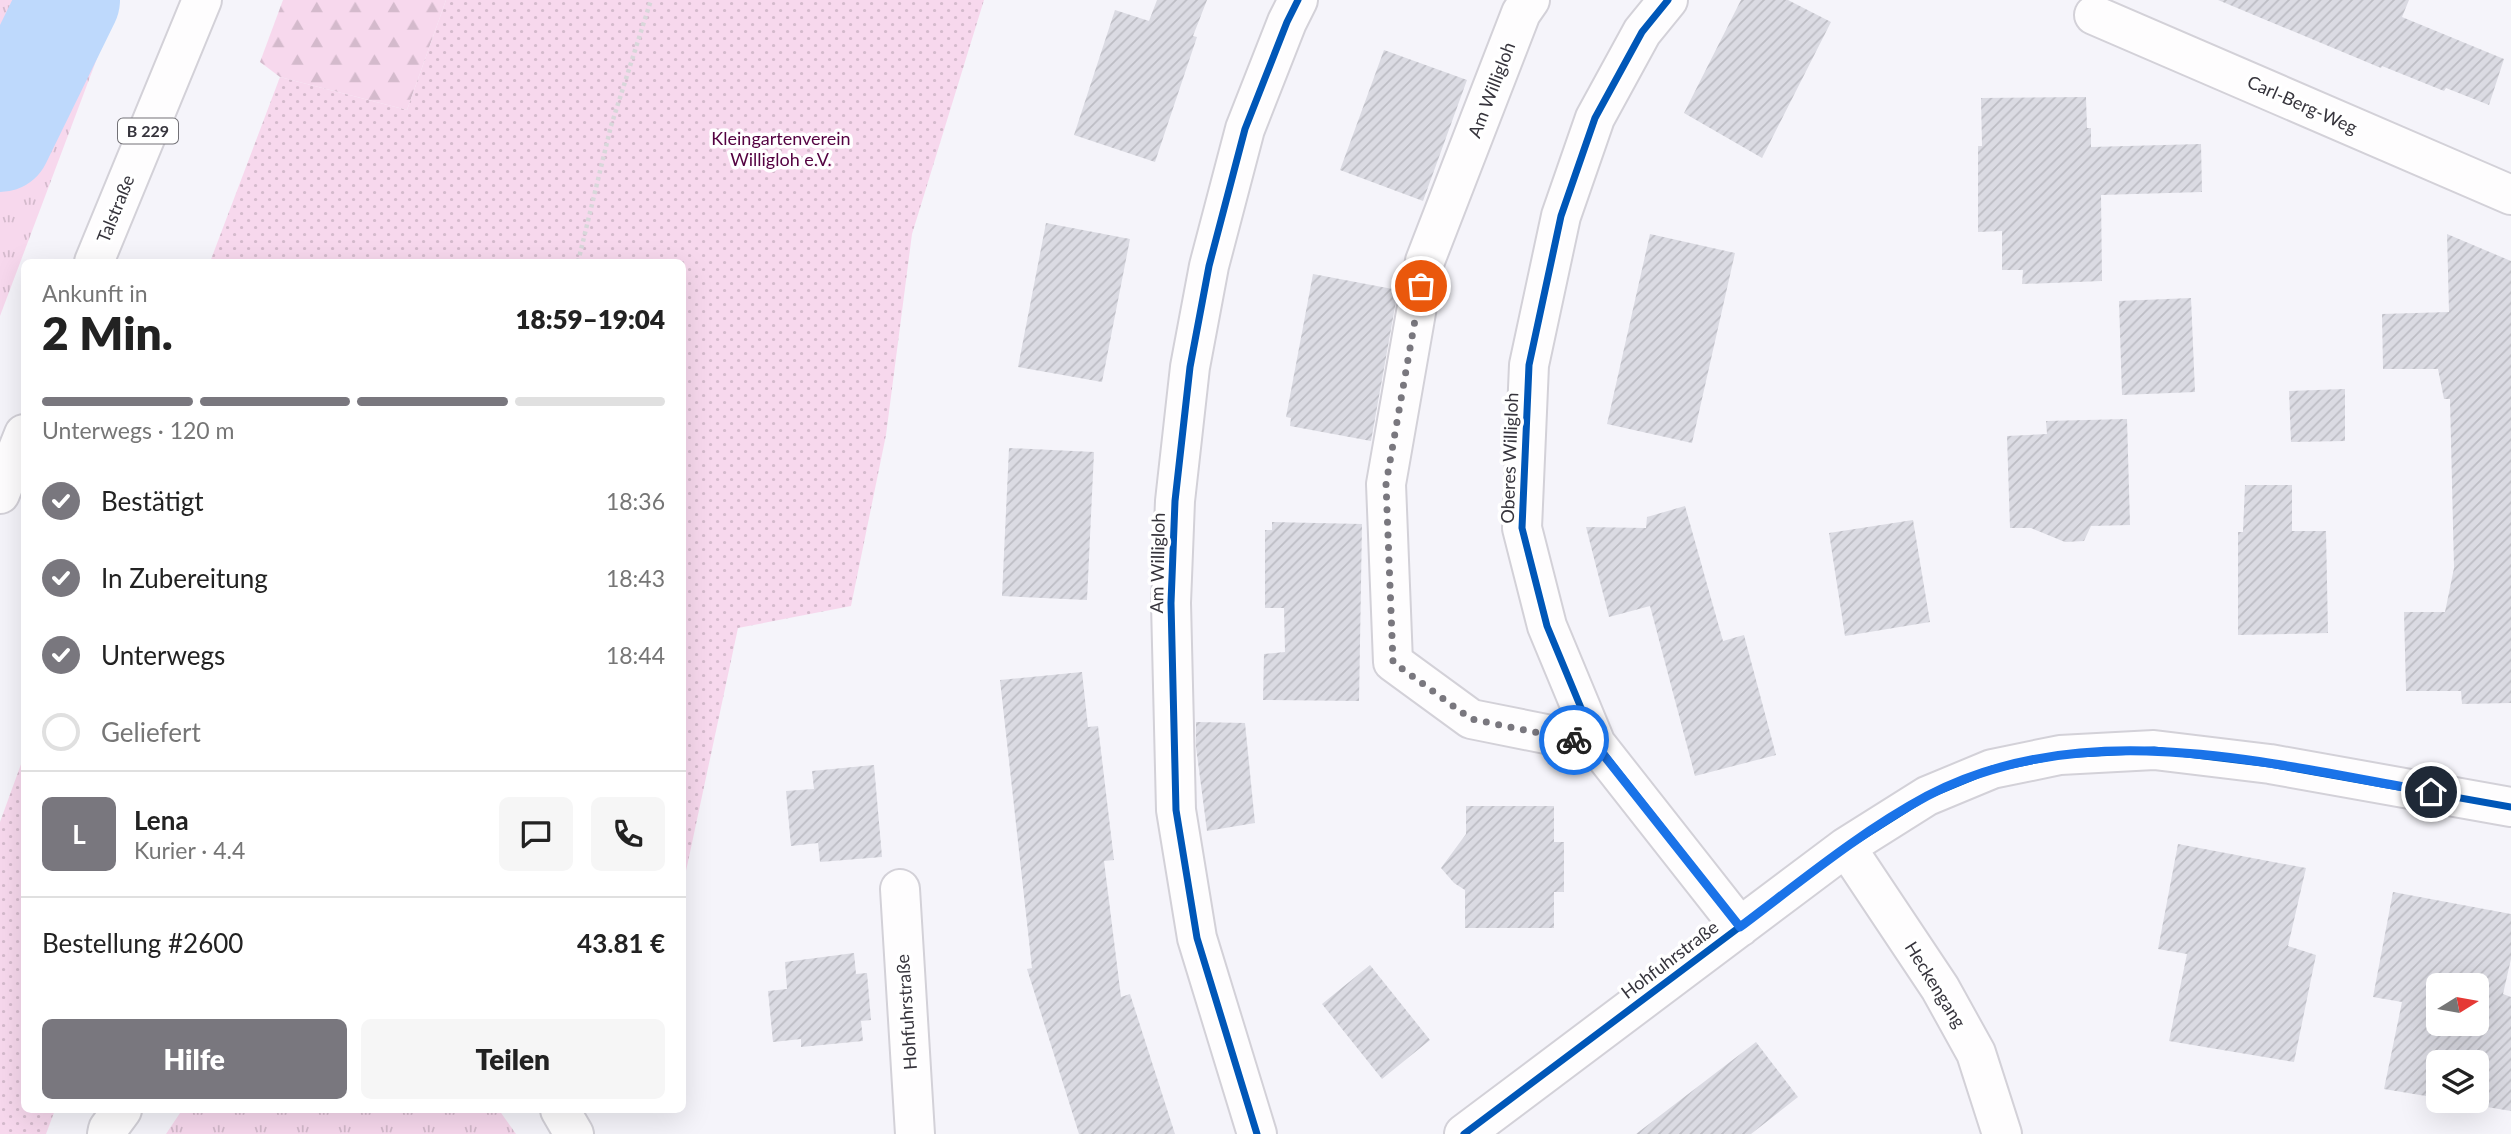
<!DOCTYPE html>
<html lang="de">
<head>
<meta charset="utf-8">
<style>
	:root { --surface:#fff; --page:#f6f6f6; --text:#222; --muted:#767676; --line:#e0e0e0; --accent:#79777e }
	body { margin:0; font-family:Lato,sans-serif; background:var(--page); color:var(--text); height:100vh; display:flex; flex-direction:column; font-size:26px; white-space:nowrap }
	* { box-sizing:border-box; margin:0 }
	p { font-size:23px; color:var(--muted) }
	.icon { flex:none; width:38px; height:38px; fill:none; stroke:currentColor; stroke-width:2; stroke-linecap:round; stroke-linejoin:round }
	.map { position:relative; flex:1; overflow:hidden }
	.sheet { position:absolute; left:21px; top:259px; width:665px; height:854px; display:flex; flex-direction:column; background:var(--surface); border-radius:10px; box-shadow:0 7px 28px #0002 }
	.sheet>* { flex:none }
	.needle { width:46px; rotate:79deg }
	.controls { position:absolute; left:2426px; top:973px; display:grid; gap:14px }
	.controls a { display:grid; place-items:center; width:63px; height:63px; border-radius:10px; background:var(--surface); box-shadow:0 7px 28px #0002; font-size:35px }
	.pin { position:absolute; display:grid; place-items:center; width:60px; height:60px; color:#fff; margin:-30px; border:4px solid #fff; border-radius:50%; box-shadow:0 2px 7px #0007 }
	.courier { position:absolute; display:grid; place-items:center; width:70px; height:70px; margin:-35px; border:5px solid #1a73e8; border-radius:50%; background:#fff; color:#222; box-shadow:0 2px 9px #0007 }
	.head em { font-style:normal; font-weight:800 }
	.head div { display:flex; flex-direction:column-reverse }
	.head { display:flex; align-items:center; justify-content:space-between; height:119px; padding:0 21px }
	h1 { font-size:46px; font-weight:800; line-height:52px }
	.bar { display:grid; grid-template-columns:repeat(4,1fr); gap:10px 7px; align-content:center; height:84px; padding:0 21px }
	.bar i { height:9px; border-radius:5px; background:var(--line) }
	.bar .on { background:var(--accent) }
	.bar p { grid-column:span 4 }
	.line { display:flex; align-items:center; gap:18px; padding:0 21px; border-top:2px solid var(--line) }
	.line div { flex:1 }
	.round { display:grid; place-items:center; flex:none; width:74px; height:74px; border-radius:10px; background:var(--page) }
	ol { padding:0 21px; list-style:none }
	li { display:flex; align-items:center; gap:21px; height:77px }
	li p { margin-inline-start:auto }
	li .icon { padding:7px; border-radius:50%; background:var(--accent); color:#fff; stroke-width:4 }
	li:last-child { color:var(--muted) }
	li i { width:38px; height:38px; border:4px solid var(--line); border-radius:50% }
	.cta { display:flex; gap:14px; margin-top:auto; padding:14px 21px }
	.cta a { flex:1; height:80px; border-radius:10px; background:var(--accent); color:#fff; font-size:28px; font-weight:800; line-height:80px; text-align:center }
	.cta a+a { background:var(--page); color:var(--text) }
	.map>svg:first-child { display:block }
	.grass { fill:url(#grass-tufts) }
	.forest { fill:url(#forest-firs) }
	.garden { fill:url(#garden-dots) }
	.lines { fill:none; stroke-linecap:round; stroke-linejoin:round }
	.river { stroke:#bed9fc; stroke-width:102 }
	.building { fill:url(#building-hatch); fill-rule:evenodd }
	.minor-casing { stroke:#d3d1d8; stroke-width:42 }
	.major-casing { stroke:#d3d1d8; stroke-width:42 }
	.path { stroke:#d8d7da; stroke-width:4.5; stroke-dasharray:3.5 3.5; stroke-linecap:butt }
	.minor { stroke:#fefdfe; stroke-width:38 }
	.major { stroke:#fefdfe; stroke-width:38 }
	.cycleway-casing { stroke:#fff; stroke-width:11 }
	.cycleway { stroke:#0057b8; stroke-width:7 }
	.done { stroke:#79777e; stroke-width:7; stroke-dasharray:0 12.6 }
	.route { stroke:#1a73e8; stroke-width:9 }
	.labels { text-anchor:middle; stroke-width:7; stroke-linejoin:round; paint-order:stroke }
	.shield { fill:#fff; stroke:#727176; stroke-width:2 }
	.shield-label { font-size:16px; font-weight:bold; fill:#36343c }
	.street-label { font-size:18px; fill:#36343c; stroke:#fff }
	.park-label { font-size:18px; fill:#540241; stroke:#fff }
</style>
</head>
<body>
<div class="map">
<svg width="2511" height="1134" viewBox="0 0 2511 1134">
	<defs>
		<pattern id="grass-tufts" width="24" height="20" patternUnits="userSpaceOnUse" patternTransform="scale(1.75)"><rect width="24" height="20" fill="#f7d8ed"/><path d="M3 7l-1-3M5 7V3M7 7l1-3M15 17l-1-3M17 17v-4M19 17l1-3" fill="none" stroke="#d4bacc"/></pattern>
		<pattern id="forest-firs" width="22" height="20" patternUnits="userSpaceOnUse" patternTransform="scale(1.75)"><rect width="22" height="20" fill="#f7d8ed"/><path d="M5 1l3.5 6h-7zM16 11l3.5 6h-7z" fill="#d4bacc"/></pattern>
		<pattern id="garden-dots" width="8" height="8" patternUnits="userSpaceOnUse" patternTransform="scale(1.75)"><rect width="8" height="8" fill="#f7d8ed"/><path d="M2 2h.1M6 6h.1" fill="none" stroke="#d4bacc" stroke-width="1.8" stroke-linecap="round"/></pattern>
		<pattern id="building-hatch" width="6" height="6" patternUnits="userSpaceOnUse" patternTransform="scale(1.75)"><rect width="6" height="6" fill="#dbdbe3"/><path d="M-1 1l2-2M0 6l6-6M5 7l2-2" fill="none" stroke="#bdbdc4"/></pattern>
	</defs>
	<rect width="100%" height="100%" fill="#f5f4fa"/>
	<path class="grass" d="M0,0H119L0,316Z
		M182,1110H499L516,1134H166Z"/>
	<path class="forest" d="M283,0H446L407,110L280,77L260,62Z"/>
	<path class="garden" d="M446,0H984L912,234L886,435L851,606L738,628L683,885L682,262H210L280,77L407,110Z
		M24,756V1110H55L46,1134H0V822Z"/>
	<g class="lines">
		<path class="river" d="M0,141L69,0"/>
	</g>
	<path class="building" d="M1157,0H1207L1193,36L1197,37L1155,162L1074,135L1115,10L1149,21Z
		M1741,0H1788L1831,22L1762,158L1684,113Z
		M2218,0H2409L2402,17L2504,59L2489,105L2446,88L2444,91L2382,66L2381,68Z
		M1384,50L1467,80L1423,201L1340,170Z
		M2086,97L2087,128H2091V147L2201,144L2202,192L2101,195L2102,281L2022,284L2023,270H2002V231L1978,232V146H1982L1981,98Z
		M1046,223L1130,239L1102,382L1018,367Z
		M1650,234L1735,253L1692,443L1607,424Z
		M2447,234L2511,261V703L2462,704L2461,691H2406L2404,612H2445L2454,568L2450,399H2444L2438,369H2383L2382,314L2449,312Z
		M1313,274L1398,290L1371,441L1290,426L1291,418L1286,417Z
		M2191,298L2195,392L2122,395L2119,301Z
		M2345,389V441L2291,442L2289,391Z
		M2127,419L2130,525L2091,526L2084,541L2065,542L2031,528H2010L2007,436L2047,434L2046,421Z
		M1009,448L1094,452L1087,600L1002,596Z
		M2245,485H2292V531H2326L2328,633L2238,635V532H2243Z
		M1685,506L1723,641L1744,635L1776,755L1695,776L1650,606L1609,617L1586,527L1646,528L1647,517Z
		M1913,520L1930,622L1845,636L1829,533Z
		M1272,522L1362,524L1359,701L1263,700L1264,654L1285,652L1284,608H1265V530H1272Z
		M1082,672L1088,727L1098,726L1114,860L1104,861L1121,997L1130,994L1175,1134H1079L1027,969L1032,968L1000,680Z
		M1196,722L1245,723L1255,823L1207,831L1196,747Z
		M874,765L882,857L820,862L818,843L791,846L786,791L814,789L812,771Z
		M1466,806H1554V842H1564V892H1554V928H1465V890L1454,883L1441,868L1466,834Z
		M2178,844L2306,868L2288,946L2316,955L2294,1062L2169,1041L2187,954L2158,949Z
		M2393,892L2511,914V959L2503,994L2511,997V1111L2451,1101H2476V1062H2438V1098L2384,1089L2402,1002L2373,997ZM2438,985H2476V1024H2438Z
		M854,953L856,974L867,973L871,1020L861,1021L863,1041L801,1047V1039L773,1042L768,991L787,989L785,962Z
		M1370,965L1430,1040L1382,1079L1322,1004Z
		M1756,1042L1798,1097L1751,1134H1636Z"/>
	<g class="lines">
		<defs>
			<path id="minor" d="M1530,0L1521,13L1425,261L1386,484L1393,662L1471,719L1596,744
				M1668,0L1642,32L1595,118L1561,216L1529,365L1522,528L1547,626L1596,744L1740,927
				M2094,15L2511,195
				M1846,847L1940,988L1976,1053L2002,1134
				M900,889L915,1134
				M560,1110L574,1134
				M107,1134L108,1129L122,1110
				M1257,1134L1197,938L1176,810L1171,603L1175,501L1190,367L1209,266L1245,129L1287,22L1298,0
				M1464,1134L1846,847L1927,796L1992,769L2060,755L2154,750L2270,764L2511,807"/>
			<path id="major" d="M94,262L202,0
				M0,494L24,434"/>
		</defs>
		<use href="#minor" class="minor-casing"/>
		<use href="#major" class="major-casing"/>
		<path class="path" d="M578,262L611,126L651,0"/>
		<use href="#minor" class="minor"/>
		<use href="#major" class="major"/>
		<defs>
			<path id="cycleway" d="M1668,0L1642,32L1595,118L1561,216L1529,365L1522,528L1547,626L1596,744L1740,927
				M1257,1134L1197,938L1176,810L1171,603L1175,501L1190,367L1209,266L1245,129L1287,22L1298,0
				M1464,1134L1846,847L1927,796L1992,769L2060,755L2154,750L2270,764L2511,807"/>
		</defs>
		<use href="#cycleway" class="cycleway-casing"/>
		<use href="#cycleway" class="cycleway"/>
	</g>
	<g class="lines">
		<path class="done" d="M1421,286L1386,484L1393,662L1471,719L1574,740"/>
		<path class="route" d="M1574,740L1595,744L1740,927C1800,882 1860,832 1927,796C2083,714 2267,763 2431,792"/>
	</g>
	<g class="labels">
		<rect class="shield" x="118" y="118.5" width="60" height="25" rx="5"/>
		<g class="shield-label">
			<text x="148" y="137">B 229</text>
		</g>
		<g class="street-label">
			<text transform="translate(1492 90) rotate(-69)" y="6">Am Willigloh</text>
			<text transform="translate(2302 105) rotate(24)" y="6">Carl-Berg-Weg</text>
			<text transform="translate(116 209) rotate(-68)" y="6">Talstraße</text>
			<text transform="translate(1510 458) rotate(-88)" y="6">Oberes Willigloh</text>
			<text transform="translate(1158 563) rotate(-89)" y="6">Am Willigloh</text>
			<text transform="translate(1670 960) rotate(-37)" y="6">Hohfuhrstraße</text>
			<text transform="translate(1935 985) rotate(58)" y="6">Heckengang</text>
			<text transform="translate(907 1012) rotate(-94)" y="6">Hohfuhrstraße</text>
		</g>
		<g class="park-label">
			<text x="781" y="145">Kleingartenverein<tspan x="781" dy="21">Willigloh e.V.</tspan></text>
		</g>
	</g>
</svg>
<div class="controls">
<a><svg class="needle" viewBox="-14 -14 28 28"><path d="M0-13l5 13h-10z" fill="#e53935"/><path d="M0 13l5-13h-10z" fill="#767676"/></svg></a>
<a><svg class="icon" aria-label="layers" viewBox="0 0 24 24"><path d="M12 4l9 5-9 5-9-5zM3 14l9 5 9-5"/></svg></a>
</div>
<div class="pin" style="left:1421px;top:286px;background:#ea580c"><svg class="icon" aria-label="bag" viewBox="0 0 24 24"><path d="M5 8h14l-1 12H6zM9 8a3 3 0 0 1 6 0"/></svg></div>
<div class="pin" style="left:2431px;top:792px;background:#1f2937"><svg class="icon" aria-label="home" viewBox="0 0 24 24"><path d="M3 11l9-7 9 7M6 9v11h12V9"/></svg></div>
<div class="courier" style="left:1574px;top:740px"><svg class="icon" aria-label="bike" viewBox="0 0 24 24"><circle cx="6" cy="16" r="4"/><circle cx="18" cy="16" r="4"/><path d="M6 16l4-8h5l3 8M10 8l3 8H6M13 5h3"/></svg></div>
<section class="sheet">
<div class="head"><div><h1>2 Min.</h1><p>Ankunft in</p></div><em>18:59–19:04</em></div>
<div class="bar"><i class="on"></i><i class="on"></i><i class="on"></i><i></i><p>Unterwegs · 120 m</p></div>
<ol>
<li><svg class="icon" aria-label="check" viewBox="0 0 24 24"><path d="M5 12l5 5 9-10"/></svg>Bestätigt<p>18:36</p></li>
<li><svg class="icon" aria-label="check" viewBox="0 0 24 24"><path d="M5 12l5 5 9-10"/></svg>In Zubereitung<p>18:43</p></li>
<li><svg class="icon" aria-label="check" viewBox="0 0 24 24"><path d="M5 12l5 5 9-10"/></svg>Unterwegs<p>18:44</p></li>
<li><i></i>Geliefert</li>
</ol>
<div class="line" style="height:126px"><b class="round" style="background:var(--accent);color:#fff">L</b><div><b>Lena</b><p>Kurier · 4.4</p></div><a class="round"><svg class="icon" aria-label="chat" viewBox="0 0 24 24"><path d="M4 5h16v11H9l-5 4z"/></svg></a><a class="round"><svg class="icon" aria-label="phone" viewBox="0 0 24 24"><path d="M5 4h4l2 5-3 2q2 4 5 5l2-3 5 2v4C11 20 4 13 5 4z"/></svg></a></div>
<div class="line" style="height:91px"><div>Bestellung #2600</div><b>43.81 €</b></div>
<div class="cta"><a>Hilfe</a><a>Teilen</a></div>
</section>
</div>
</body>
</html>
